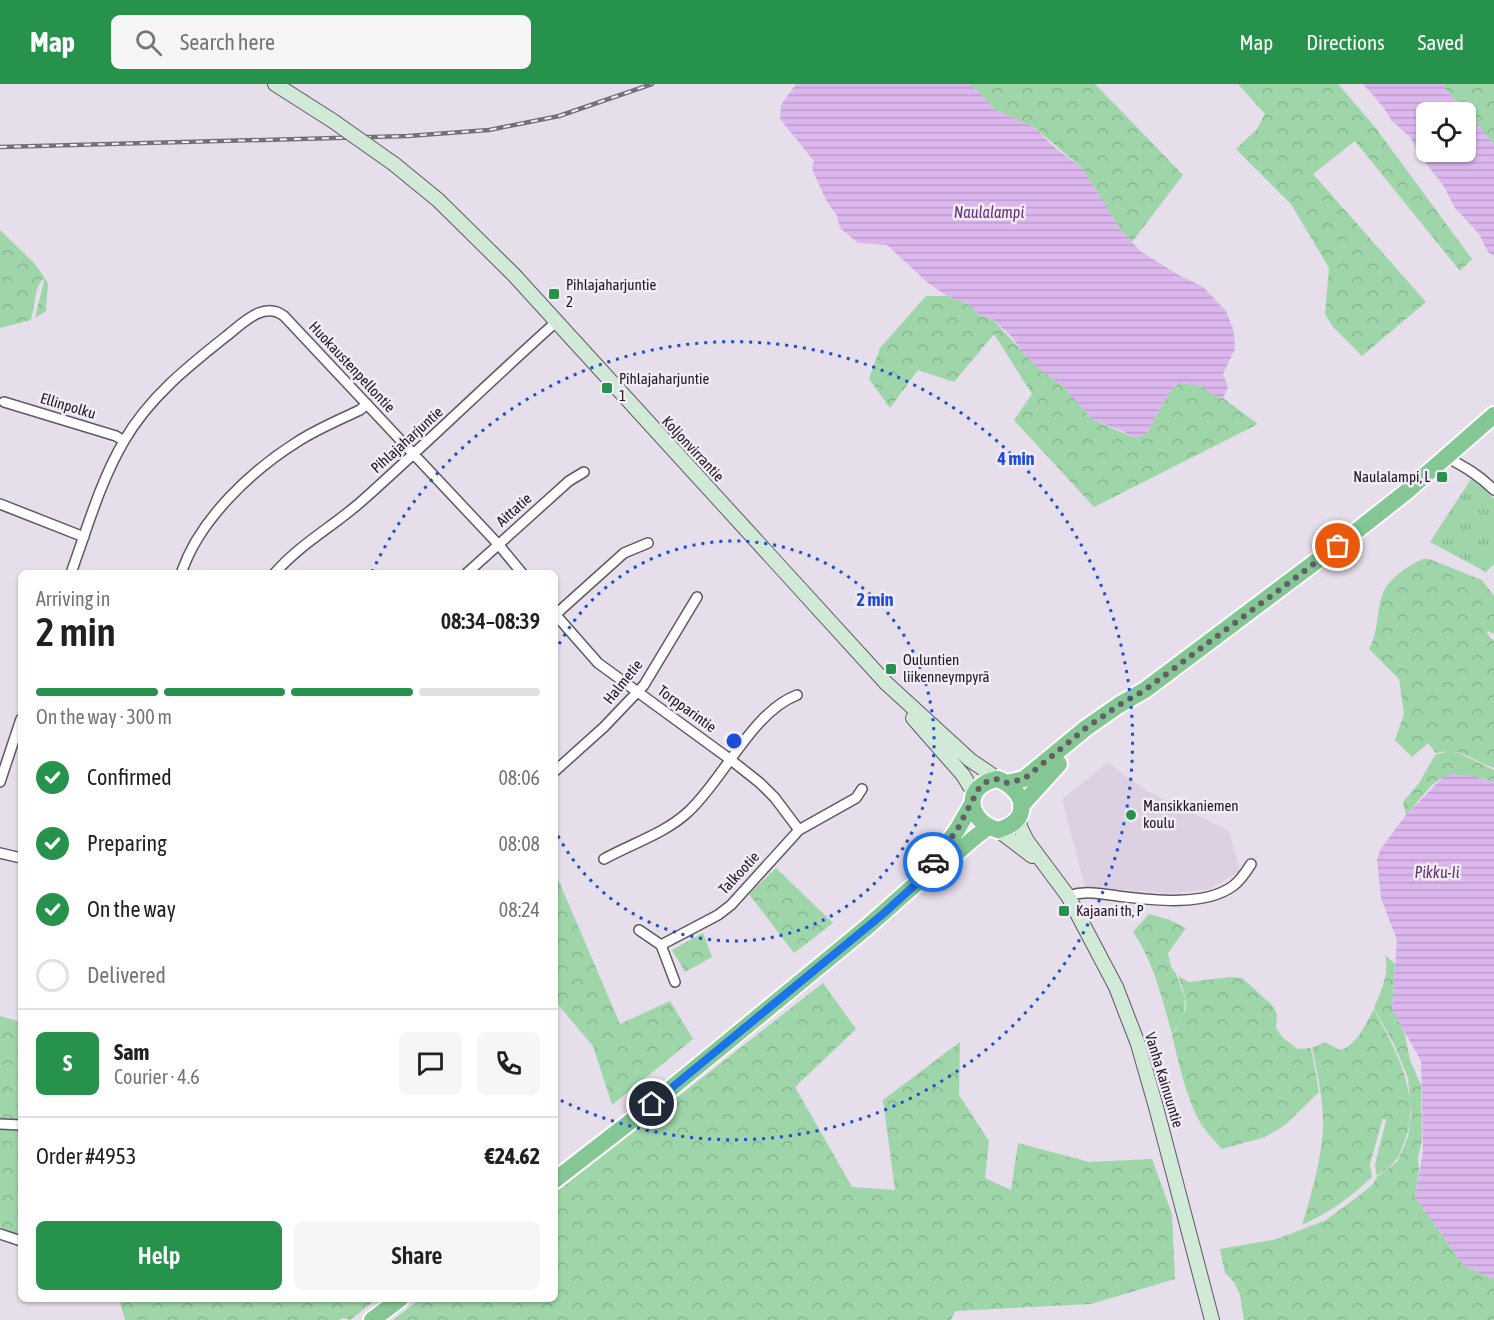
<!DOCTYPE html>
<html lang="en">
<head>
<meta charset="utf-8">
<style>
	:root { --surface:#fff; --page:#f6f6f6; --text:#202124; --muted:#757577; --line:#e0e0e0; --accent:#26924b }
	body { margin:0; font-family:"Asap Condensed",sans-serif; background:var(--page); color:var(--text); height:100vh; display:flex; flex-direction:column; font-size:22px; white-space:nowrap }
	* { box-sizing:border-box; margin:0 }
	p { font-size:20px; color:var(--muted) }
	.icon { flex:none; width:33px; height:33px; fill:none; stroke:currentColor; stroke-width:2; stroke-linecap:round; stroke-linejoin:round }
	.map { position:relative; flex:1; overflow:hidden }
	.side { position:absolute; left:18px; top:486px; width:540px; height:732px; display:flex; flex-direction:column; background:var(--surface); border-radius:9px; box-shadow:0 2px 4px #0004 }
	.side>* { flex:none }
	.controls { position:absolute; left:1416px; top:18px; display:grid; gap:12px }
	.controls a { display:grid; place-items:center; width:60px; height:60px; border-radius:9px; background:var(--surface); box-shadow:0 2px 4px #0004; font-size:30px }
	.pin { position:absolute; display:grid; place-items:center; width:51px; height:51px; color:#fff; margin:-26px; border:3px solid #fff; border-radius:50%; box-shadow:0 2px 6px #0007 }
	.courier { position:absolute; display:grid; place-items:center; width:60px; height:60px; margin:-30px; border:4px solid #1a73e8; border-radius:50%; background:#fff; color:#222; box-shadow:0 2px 8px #0007 }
	.summary em { font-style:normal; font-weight:600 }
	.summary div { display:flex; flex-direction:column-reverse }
	.summary { display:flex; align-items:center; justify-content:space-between; height:102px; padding:0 18px }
	h1 { font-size:39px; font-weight:600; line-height:45px }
	.bar { display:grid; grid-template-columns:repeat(4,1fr); gap:9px 6px; align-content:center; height:72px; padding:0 18px }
	.bar i { height:8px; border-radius:4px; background:var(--line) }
	.bar .on { background:var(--accent) }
	.bar p { grid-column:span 4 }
	.line { display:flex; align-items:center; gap:15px; padding:0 18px; border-top:2px solid var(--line) }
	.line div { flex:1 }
	.round { display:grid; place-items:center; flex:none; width:63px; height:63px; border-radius:9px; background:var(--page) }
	ol { padding:0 18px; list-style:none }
	li { display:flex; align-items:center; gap:18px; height:66px }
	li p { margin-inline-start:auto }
	li .icon { padding:6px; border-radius:50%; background:var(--accent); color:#fff; stroke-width:4 }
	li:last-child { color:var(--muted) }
	li i { width:33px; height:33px; border:3px solid var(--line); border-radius:50% }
	.primary-button { display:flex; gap:12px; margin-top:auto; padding:12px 18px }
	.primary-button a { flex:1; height:69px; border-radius:9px; background:var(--accent); color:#fff; font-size:24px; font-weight:600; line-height:69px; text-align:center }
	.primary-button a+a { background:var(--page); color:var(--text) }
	header { display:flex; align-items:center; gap:36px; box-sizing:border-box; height:84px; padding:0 30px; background:var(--accent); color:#fff }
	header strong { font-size:28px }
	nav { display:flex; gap:33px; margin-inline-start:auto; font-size:21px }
	.search { width:420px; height:54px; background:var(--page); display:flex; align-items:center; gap:15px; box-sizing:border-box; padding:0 21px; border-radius:9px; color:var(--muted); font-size:22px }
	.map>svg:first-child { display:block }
	.built { fill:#dcd0e2 }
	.grass { fill:url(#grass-tufts) }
	.forest { fill:url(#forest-crowns) }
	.water { fill:url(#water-rules); fill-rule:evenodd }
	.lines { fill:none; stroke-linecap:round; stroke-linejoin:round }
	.minor-casing { stroke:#5f5962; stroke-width:12 }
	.secondary-casing { stroke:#5f5962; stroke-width:16 }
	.trunk-casing { stroke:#fff; stroke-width:20 }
	.minor { stroke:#fff; stroke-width:9 }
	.secondary { stroke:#d1e9d7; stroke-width:14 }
	.trunk { stroke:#84c694; stroke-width:16 }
	.rail-casing { stroke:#757078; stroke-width:4.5 }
	.rail { stroke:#f3ebf7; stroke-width:2; stroke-dasharray:7; stroke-linecap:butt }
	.secondary-bridge-casing { stroke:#5f5962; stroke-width:16; stroke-linecap:butt }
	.secondary-bridge { stroke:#d1e9d7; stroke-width:14 }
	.done { stroke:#635f65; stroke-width:6; stroke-dasharray:0 10.8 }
	.route { stroke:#1a73e8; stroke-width:8 }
	.ring { fill:none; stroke:#1d4ed8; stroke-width:3; stroke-dasharray:3 6 }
	.poi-dot { fill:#26924b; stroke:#f3ebf7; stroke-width:2 }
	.labels { text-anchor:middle; stroke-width:5; stroke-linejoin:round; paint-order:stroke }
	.poi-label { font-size:15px; fill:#1c1a1e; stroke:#f3ebf7; text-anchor:start }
	.street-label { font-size:15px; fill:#1c1a1e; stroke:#f3ebf7 }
	.water-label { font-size:16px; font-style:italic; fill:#613475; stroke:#f3ebf7 }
	.centre { fill:#1d4ed8; stroke:#f3ebf7; stroke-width:3 }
	.ring-label { font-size:18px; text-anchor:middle; font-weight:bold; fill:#1d4ed8; stroke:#f3ebf7; stroke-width:5; stroke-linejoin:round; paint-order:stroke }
</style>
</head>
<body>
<header>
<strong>Map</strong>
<div class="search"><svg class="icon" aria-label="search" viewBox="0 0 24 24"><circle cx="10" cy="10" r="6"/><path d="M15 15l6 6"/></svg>Search here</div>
<nav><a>Map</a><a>Directions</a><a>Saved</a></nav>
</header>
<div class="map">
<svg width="1494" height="1236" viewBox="0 0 1494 1236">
	<defs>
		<pattern id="grass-tufts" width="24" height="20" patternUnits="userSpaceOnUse" patternTransform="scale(1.5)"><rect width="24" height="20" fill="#9ed5a9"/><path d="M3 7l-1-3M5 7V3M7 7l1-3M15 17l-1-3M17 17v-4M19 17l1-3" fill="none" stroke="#88b691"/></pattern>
		<pattern id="forest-crowns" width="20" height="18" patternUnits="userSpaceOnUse" patternTransform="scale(1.5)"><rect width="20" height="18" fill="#9ed5a9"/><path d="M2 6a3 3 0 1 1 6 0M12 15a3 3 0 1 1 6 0" fill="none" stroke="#88b691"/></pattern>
		<pattern id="water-rules" width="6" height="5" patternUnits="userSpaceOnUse" patternTransform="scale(1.5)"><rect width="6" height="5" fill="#dcb7ee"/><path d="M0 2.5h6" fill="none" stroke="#bc9dcc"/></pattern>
	</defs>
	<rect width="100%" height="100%" fill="#e6deea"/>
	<path class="built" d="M1108,679L1147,707L1229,747L1240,787L1209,805L1173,809L1085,803L1062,715Z"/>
	<path class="grass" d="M1471,395L1482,403L1494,415V480L1486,488L1430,458Z"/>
	<path class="forest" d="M969,0H1095L1183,91L1132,158L1121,146L1082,84L1035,44L994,25L979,8Z
		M1238,0H1338L1375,43L1472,175L1460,187L1355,57L1313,90L1426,218L1362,272L1333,243L1325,230L1329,184L1291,120L1236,65L1257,45L1265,30Z
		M1443,0H1494V61L1471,32L1446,6Z
		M0,146L35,180L48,199L46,227L35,234L44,197L42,195L37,205L31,236L0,244Z
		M926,212H947L970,221L979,231L992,235L1038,284L1063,302L1093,336L1135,354L1147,349L1168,310L1179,299L1202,302L1213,311L1223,314L1258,340L1094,423L1014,336L1032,310L994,250L954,298L918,286L890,324L869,295L880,264Z
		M1423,475H1429L1482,496L1494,512V550L1488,547L1487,550L1494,557V684C1470,676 1463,663 1436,669L1428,659L1412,673L1395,656L1404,630L1399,595L1369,565C1379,547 1376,527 1383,509C1389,494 1409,481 1423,475Z
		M1450,667L1463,671L1494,686V698C1480,694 1456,688 1442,694C1430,699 1416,721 1406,731L1403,718L1419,699L1435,671Z
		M776,784L833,839L794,869L749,810Z
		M555,788L620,940L670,917L693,955L612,1021L593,962L555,917Z
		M1149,830L1170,836L1186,844L1168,869L1171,883L1176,890L1185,914L1184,932L1172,950C1162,915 1154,878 1133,848Z
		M703,849L712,873L685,888L672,866Z
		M1385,871L1395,880L1392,925L1404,947L1410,976L1421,1001L1422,1056L1418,1074L1419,1086L1415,1113L1464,1182L1494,1195V1236H1244L1240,1211L1234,1198L1225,1189L1220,1165L1277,1155L1326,1136L1360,1111L1373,1100L1377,1093L1397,1078L1408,1053L1411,1031L1408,994L1394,960L1374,924C1381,906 1390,890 1385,871Z
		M1178,892L1189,898L1230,893L1242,894L1273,922L1277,930L1276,944L1283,954L1298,965L1311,964L1319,1008L1285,1041L1265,1053L1222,1065C1215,1057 1207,1049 1201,1040C1186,1014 1179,980 1172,951C1190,925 1189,921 1178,892Z
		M823,899L856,945L795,1003L852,1103L895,1106L883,1016L960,958L959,1011L989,1057L985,1094L1011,1106L1018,1059L1089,1078L1152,1075L1172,1130L1175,1195L1091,1220L955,1227L951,1236H393L420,1215H555V1109Z
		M1374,925C1395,965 1424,1014 1403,1061C1401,1066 1399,1073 1395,1077C1391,1083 1382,1087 1377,1092L1375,1081L1386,1036L1383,1034L1370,1080L1372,1093C1351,1113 1329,1129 1302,1141C1312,1109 1321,1076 1323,1044C1324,1017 1317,989 1312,964L1325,958L1340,966C1357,962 1366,939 1374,925Z
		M0,932L21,938V1152L0,1143Z
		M119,1215H377L350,1236L343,1234L339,1236H125Z"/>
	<path class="water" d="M796,0H969L979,8L994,25L1035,44L1053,62L1082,84L1121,146L1140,167L1177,190L1203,203L1226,227L1234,248L1235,265L1223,290L1228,303L1223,314L1213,311L1202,302L1179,299L1168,310L1147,349L1135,354L1120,346L1093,336L1063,302L1038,284L1023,269L1012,253L992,235L979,231L970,221L947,212L928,199L887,161L858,159L840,144L837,132L826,116L812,85L814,77L780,35L781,21Z
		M1363,0H1443L1446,6L1471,32L1494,61V172L1488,168L1479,150L1455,124L1443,101L1425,78L1409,52L1392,37L1383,23ZM1426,28H1466V68H1426Z
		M1452,690L1471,692L1494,698V1195L1464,1182L1415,1113L1423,1067L1421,977L1392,925L1397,856L1381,814L1377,776L1380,766L1406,731L1443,693Z"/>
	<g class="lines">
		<defs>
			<path id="minor" d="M4,318L116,352L124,357
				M1446,373C1465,383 1479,391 1494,406
				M0,420L84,453
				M182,487C200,435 251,387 297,358C317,345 339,336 360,326L367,320
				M71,489C87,445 100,398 124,357C150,312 190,281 229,250C245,237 265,217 284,232L498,460L522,489
				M275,489C300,460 334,442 363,416C428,358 490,297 555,239
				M467,489L569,397L584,388
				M555,530L598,579L731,676L760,699L775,714L799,746
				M555,531L624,469L648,459
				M555,687L604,643L644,601L697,513
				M0,698L21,635
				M0,769L21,774
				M604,775C633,759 664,750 688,728C724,695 752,628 797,611
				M1068,812C1087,806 1099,810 1118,812C1152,816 1204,823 1233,802C1240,797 1246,788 1251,780
				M639,846L661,861L675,898
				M661,861L718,831L731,821L799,746L856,714L862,705
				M0,1040L21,1041
				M0,1150L21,1157"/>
			<path id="secondary" d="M275,0L333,37
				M394,80L438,116L514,191L886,599L970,676L998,695
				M913,634L963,691L974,709
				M1019,734L1020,743L1027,757L1068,812L1116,903L1138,960L1156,1023L1212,1236
				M998,746L1032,772"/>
			<path id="trunk" d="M998,695C1027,707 1032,737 998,746C966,737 962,701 998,695Z
				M1007,699L1024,695L1086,644L1119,621L1145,606L1354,449L1406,408L1494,331
				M1021,722L1059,680
				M933,779L957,746L972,720
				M555,1096L635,1034L866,844L927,790C951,779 966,757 989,743
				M372,1236L400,1215"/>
		</defs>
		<use href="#minor" class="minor-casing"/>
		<use href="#secondary" class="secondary-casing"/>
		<use href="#trunk" class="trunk-casing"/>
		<use href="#minor" class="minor"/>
		<use href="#secondary" class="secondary"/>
		<use href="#trunk" class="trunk"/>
		<defs>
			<path id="rail" d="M0,63L408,52L489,46L559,32L652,0"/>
		</defs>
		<use href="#rail" class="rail-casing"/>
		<use href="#rail" class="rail"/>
		<defs>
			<path id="secondary-bridge" d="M333,37L394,80"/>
		</defs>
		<use href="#secondary-bridge" class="secondary-bridge-casing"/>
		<use href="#secondary-bridge" class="secondary-bridge"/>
	</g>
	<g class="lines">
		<path class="done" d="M933,778L957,746L980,702L988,697L998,695L1007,699L1024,695L1086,644L1119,621L1145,606L1338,462"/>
		<path class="route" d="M652,1020L883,830L927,790L933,778"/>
	</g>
	<g class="ring">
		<path d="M555 568A200 200 0 1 1 555 746"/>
		<path d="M372 488A399 399 0 1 1 556 1014"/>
	</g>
	<g class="poi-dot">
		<rect x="548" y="204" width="12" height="12" rx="3"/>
		<rect x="601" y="298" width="12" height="12" rx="3"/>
		<rect x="1436" y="387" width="12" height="12" rx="3"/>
		<rect x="885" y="579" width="12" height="12" rx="3"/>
		<circle cx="1131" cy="731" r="6"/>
		<rect x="1058" y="821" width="12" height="12" rx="3"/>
	</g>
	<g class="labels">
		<g class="poi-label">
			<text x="566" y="206">Pihlajaharjuntie<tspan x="566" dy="17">2</tspan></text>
			<text x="619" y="300">Pihlajaharjuntie<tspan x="619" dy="17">1</tspan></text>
			<text x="1430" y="398" text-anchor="end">Naulalampi, L</text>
			<text x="903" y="581">Ouluntien<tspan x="903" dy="17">liikenneympyrä</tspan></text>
			<text x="1143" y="727">Mansikkaniemen<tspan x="1143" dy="17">koulu</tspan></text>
			<text x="1076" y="832">Kajaani th, P</text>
		</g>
		<g class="street-label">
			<text transform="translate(352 283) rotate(47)" y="5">Huokaustenpellontie</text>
			<text transform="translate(68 322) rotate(17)" y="5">Ellinpolku</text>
			<text transform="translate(407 356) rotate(-42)" y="5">Pihlajaharjuntie</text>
			<text transform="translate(693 365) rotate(47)" y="5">Koljonvirrantie</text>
			<text transform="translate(514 426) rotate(-42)" y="5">Aittatie</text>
			<text transform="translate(623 598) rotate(-51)" y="5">Halmetie</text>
			<text transform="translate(687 625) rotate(36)" y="5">Torpparintie</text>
			<text transform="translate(739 789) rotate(-47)" y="5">Talkootie</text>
			<text transform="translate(1164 996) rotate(73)" y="5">Vanha Kainuuntie</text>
		</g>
		<g class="water-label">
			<text x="989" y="134">Naulalampi</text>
			<text x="1437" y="794">Pikku-Ii</text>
		</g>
	</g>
	<circle cx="734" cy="657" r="9" class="centre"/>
	<g class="ring-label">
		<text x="1016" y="381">4 min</text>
		<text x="875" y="522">2 min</text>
	</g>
</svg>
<div class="controls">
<a><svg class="icon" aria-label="locate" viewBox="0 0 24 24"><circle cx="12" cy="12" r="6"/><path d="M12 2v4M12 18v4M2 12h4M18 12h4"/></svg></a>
</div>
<div class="pin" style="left:1338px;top:462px;background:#ea580c"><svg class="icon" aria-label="bag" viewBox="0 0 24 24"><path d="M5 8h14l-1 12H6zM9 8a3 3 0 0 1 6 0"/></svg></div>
<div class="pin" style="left:652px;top:1020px;background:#1f2937"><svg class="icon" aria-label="home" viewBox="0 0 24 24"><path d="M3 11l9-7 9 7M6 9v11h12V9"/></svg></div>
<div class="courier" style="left:933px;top:778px"><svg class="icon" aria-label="car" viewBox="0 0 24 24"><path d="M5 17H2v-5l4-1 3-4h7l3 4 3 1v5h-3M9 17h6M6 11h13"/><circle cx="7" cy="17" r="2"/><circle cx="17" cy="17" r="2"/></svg></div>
<section class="side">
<div class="summary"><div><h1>2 min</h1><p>Arriving in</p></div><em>08:34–08:39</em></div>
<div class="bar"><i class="on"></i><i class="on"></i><i class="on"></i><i></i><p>On the way · 300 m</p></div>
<ol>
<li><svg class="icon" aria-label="check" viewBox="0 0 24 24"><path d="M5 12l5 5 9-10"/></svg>Confirmed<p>08:06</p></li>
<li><svg class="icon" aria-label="check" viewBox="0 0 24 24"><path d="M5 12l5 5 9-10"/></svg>Preparing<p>08:08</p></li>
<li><svg class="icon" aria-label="check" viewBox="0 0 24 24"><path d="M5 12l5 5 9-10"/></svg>On the way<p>08:24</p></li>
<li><i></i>Delivered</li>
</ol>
<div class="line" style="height:108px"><b class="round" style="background:var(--accent);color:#fff">S</b><div><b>Sam</b><p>Courier · 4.6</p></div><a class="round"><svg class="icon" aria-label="chat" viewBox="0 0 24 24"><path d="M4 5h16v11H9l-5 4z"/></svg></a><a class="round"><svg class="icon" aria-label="phone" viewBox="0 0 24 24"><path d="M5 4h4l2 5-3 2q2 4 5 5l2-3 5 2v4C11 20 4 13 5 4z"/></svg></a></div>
<div class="line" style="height:78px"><div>Order #4953</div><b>€24.62</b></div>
<div class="primary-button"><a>Help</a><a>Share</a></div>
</section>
</div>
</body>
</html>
